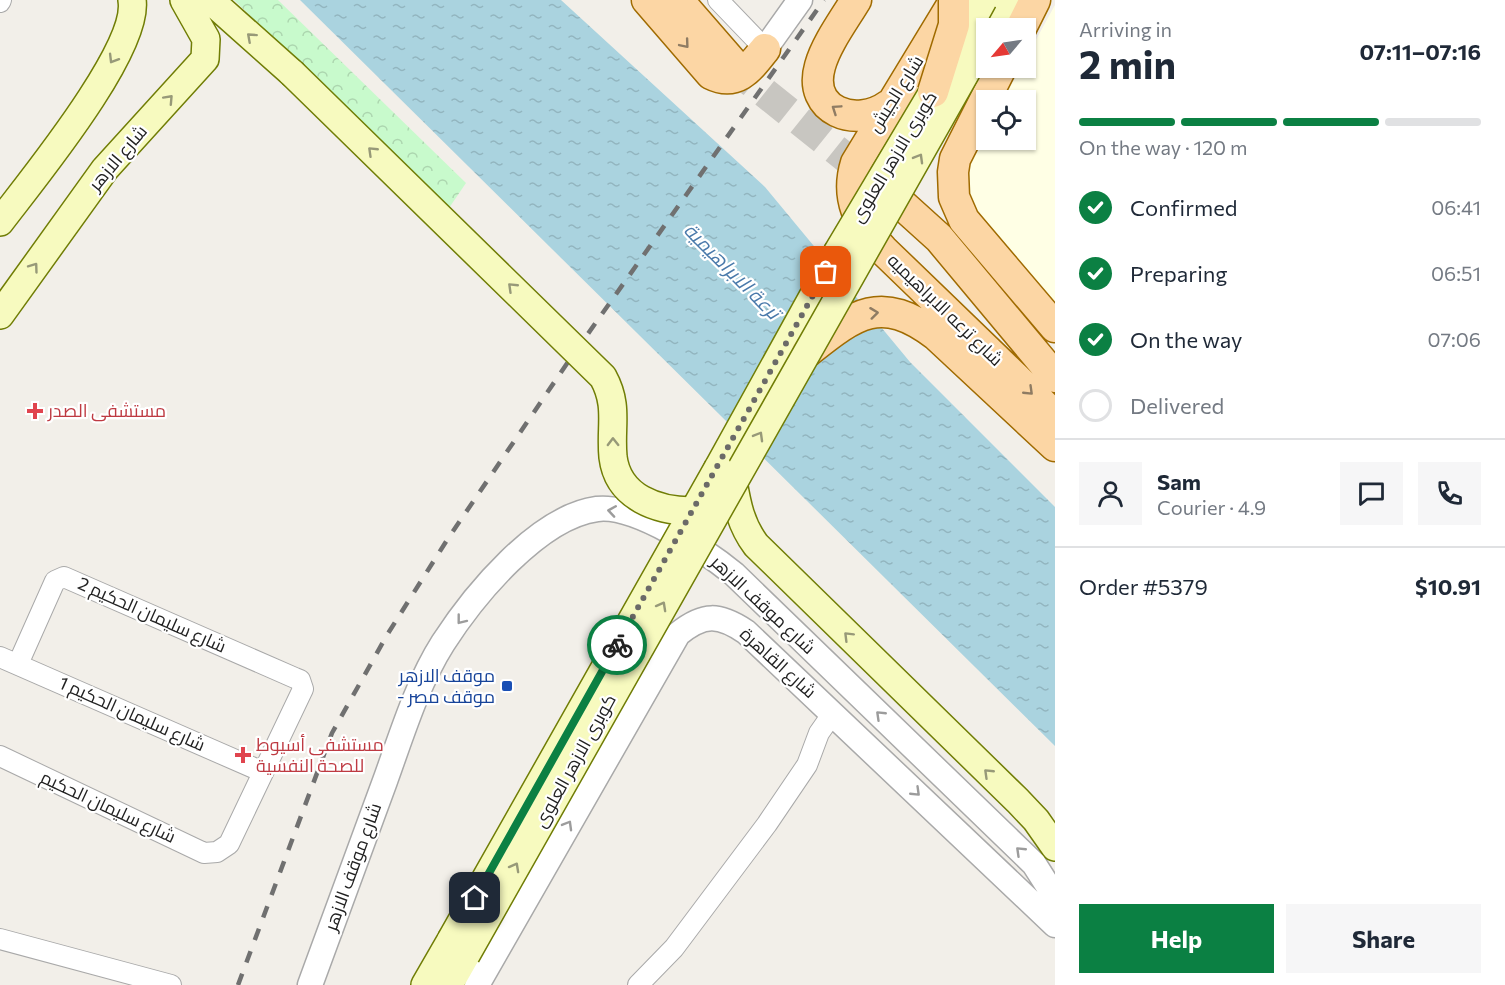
<!DOCTYPE html>
<html lang="en">
<head>
<meta charset="utf-8">
<style>
	:root { --surface:#fff; --page:#f6f6f7; --text:#1f2937; --muted:#747a83; --line:#e0e1e3; --accent:#0b8043 }
	body { margin:0; font-family:Commissioner,Cairo,sans-serif; background:var(--page); color:var(--text); height:100vh; display:flex; flex-direction:column; font-size:22px; white-space:nowrap }
	* { box-sizing:border-box; margin:0 }
	p { font-size:20px; color:var(--muted) }
	.icon { flex:none; width:33px; height:33px; fill:none; stroke:currentColor; stroke-width:2; stroke-linecap:round; stroke-linejoin:round }
	.map { position:relative; flex:1; overflow:hidden }
	.details { display:flex; flex-direction:column; background:var(--surface); width:450px }
	.details>* { flex:none }
	.needle { width:39px; rotate:241deg }
	.controls { position:absolute; left:976px; top:18px; display:grid; gap:12px }
	.controls a { display:grid; place-items:center; width:60px; height:60px; border-radius:0px; background:var(--surface); box-shadow:0 2px 4px #0004; font-size:30px }
	.pin { position:absolute; display:grid; place-items:center; width:51px; height:51px; color:#fff; margin:-26px; border-radius:12px; box-shadow:0 3px 9px #0006 }
	.courier { position:absolute; display:grid; place-items:center; width:60px; height:60px; margin:-30px; border:4px solid #0b8043; border-radius:50%; background:#fff; color:#222; box-shadow:0 2px 8px #0007 }
	.overview em { font-style:normal; font-weight:700 }
	.overview div { display:flex; flex-direction:column-reverse }
	.overview { display:flex; align-items:center; justify-content:space-between; height:102px; padding:0 24px }
	h1 { font-size:39px; font-weight:700; line-height:45px }
	.bar { display:grid; grid-template-columns:repeat(4,1fr); gap:9px 6px; align-content:center; height:72px; padding:0 24px }
	.bar i { height:8px; border-radius:4px; background:var(--line) }
	.bar .current { background:var(--accent) }
	.bar p { grid-column:span 4 }
	.line { display:flex; align-items:center; gap:15px; padding:0 24px; border-top:2px solid var(--line) }
	.line div { flex:1 }
	.round { display:grid; place-items:center; flex:none; width:63px; height:63px; border-radius:0px; background:var(--page) }
	ol { padding:0 24px; list-style:none }
	li { display:flex; align-items:center; gap:18px; height:66px }
	li p { margin-inline-start:auto }
	li .icon { padding:6px; border-radius:50%; background:var(--accent); color:#fff; stroke-width:4 }
	li:last-child { color:var(--muted) }
	li i { width:33px; height:33px; border:3px solid var(--line); border-radius:50% }
	.action { display:flex; gap:12px; margin-top:auto; padding:12px 24px }
	.action a { flex:1; height:69px; border-radius:0px; background:var(--accent); color:#fff; font-size:24px; font-weight:700; line-height:69px; text-align:center }
	.action a+a { background:var(--page); color:var(--text) }
	main { display:flex; flex:1; min-height:0 }
	.map>svg:first-child { display:block }
	.education { fill:#ffffe5 }
	.park { fill:url(#park-crowns) }
	.water { fill:url(#water-ripples) }
	.lines { fill:none; stroke-linecap:round; stroke-linejoin:round }
	.primary-tunnel { stroke:#c8c6c1; stroke-width:30; stroke-dasharray:30 15; stroke-linecap:butt }
	.minor-casing { stroke:#a9a9a9; stroke-width:22 }
	.tertiary-casing { stroke:#a9a9a9; stroke-width:27 }
	.secondary-casing { stroke:#707d05; stroke-width:30 }
	.primary-casing { stroke:#a06b00; stroke-width:33 }
	.minor { stroke:#fff; stroke-width:20 }
	.tertiary { stroke:#fff; stroke-width:24 }
	.secondary { stroke:#f7fabf; stroke-width:27 }
	.primary { stroke:#fcd6a4; stroke-width:30 }
	.rail { stroke:#707070; stroke-width:4.5; stroke-dasharray:12 12; stroke-linecap:butt }
	.secondary-bridge-casing { stroke:#707d05; stroke-width:30; stroke-linecap:butt }
	.primary-bridge-casing { stroke:#a06b00; stroke-width:33; stroke-linecap:butt }
	.secondary-bridge { stroke:#f7fabf; stroke-width:27 }
	.primary-bridge { stroke:#fcd6a4; stroke-width:30 }
	.oneway { stroke:#979978 }
	.oneway2 { stroke:#8f7c63 }
	.oneway3 { stroke:#9c9c9c }
	.done { stroke:#6b6a68; stroke-width:6; stroke-dasharray:0 10.8 }
	.route { stroke:#0b8043; stroke-width:8 }
	.health-dot { fill:#e0444e; stroke:#fff; stroke-width:2 }
	.transit-dot { fill:#1a4fb4; stroke:#fff; stroke-width:2 }
	.labels { text-anchor:middle; stroke-width:4.5; stroke-linejoin:round; paint-order:stroke }
	.street-label { font-size:18px; fill:#222; stroke:#fff }
	.health-label { font-size:18px; fill:#be3a42; stroke:#fff; text-anchor:start }
	.transit-label { font-size:18px; fill:#164399; stroke:#fff; text-anchor:end }
	.water-label { font-size:20px; font-style:italic; fill:#4a7aab; stroke:#fff }
</style>
</head>
<body>
<main>
<div class="map">
<svg width="1055" height="985" viewBox="0 0 1055 985">
	<defs>
		<pattern id="park-crowns" width="20" height="18" patternUnits="userSpaceOnUse" patternTransform="scale(1.5)"><rect width="20" height="18" fill="#c8facc"/><path d="M2 6a3 3 0 1 1 6 0M12 15a3 3 0 1 1 6 0" fill="none" stroke="#acd6af"/></pattern>
		<pattern id="water-ripples" width="26" height="14" patternUnits="userSpaceOnUse" patternTransform="scale(1.5)"><rect width="26" height="14" fill="#aad3df"/><path d="M2 4q2-2 4 0t4 0M15 11q2-2 4 0t4 0" fill="none" stroke="#92b5bf"/></pattern>
	</defs>
	<rect width="100%" height="100%" fill="#f2efe9"/>
	<path class="education" d="M1055,5V313L969,207L968,167L987,128V140H1026V100H1002L1021,68H1026V58Z"/>
	<path class="park" d="M234,0H278L466,183L449,208Z"/>
	<path class="water" d="M300,0H561L765,187L910,362L1055,507V746Z"/>
	<g class="lines">
		<path class="primary-tunnel" d="M732,62L750,81L875,181"/>
		<defs>
			<path id="minor" d="M718,0L765,49
				M0,2L1,0
				M0,657L263,772
				M0,756L204,853L217,852L229,844L303,689L300,680L295,678L64,577L55,581L18,664
				M0,939L171,985
				M638,985L674,948L767,824L807,765L819,733L833,713"/>
			<path id="tertiary" d="M765,49L800,0
				M310,985C335,917 360,849 385,781C402,734 417,684 443,643C474,595 538,517 597,509C635,504 706,551 734,574L1034,864L1055,897
				M477,985L678,634C704,613 719,614 746,632L1055,925"/>
			<path id="secondary" d="M210,0L292,73
				M991,28L1006,0
				M0,222C31,181 140,49 132,0
				M0,315L105,169L205,59L206,39L184,0
				M718,468L837,253
				M733,481C737,505 741,525 756,545L1018,801L1036,820L1055,847
				M425,985L451,940
				M449,985L466,955"/>
			<path id="primary" d="M647,0L711,74C737,87 750,68 765,49
				M678,0L732,62
				M856,0C844,20 826,44 820,66C807,111 856,129 889,105
				M955,0L856,163C845,198 859,225 883,250L1055,416
				M1021,28L1035,0
				M1001,68L955,159L953,172L954,197L964,220L1055,327
				M877,182L939,238L1055,377
				M807,352C855,314 880,293 936,335L1055,446"/>
		</defs>
		<use href="#minor" class="minor-casing"/>
		<use href="#tertiary" class="tertiary-casing"/>
		<use href="#secondary" class="secondary-casing"/>
		<use href="#primary" class="primary-casing"/>
		<use href="#minor" class="minor"/>
		<use href="#tertiary" class="tertiary"/>
		<use href="#secondary" class="secondary"/>
		<use href="#primary" class="primary"/>
		<path class="rail" d="M238,985L332,733L387,635L447,540L568,362L824,0"/>
		<defs>
			<path id="secondary-bridge" d="M292,73L603,377C619,406 610,426 613,457C618,498 658,511 692,511
				M837,253L933,92L983,0
				M451,940L718,468
				M466,955L987,35"/>
			<path id="primary-bridge" d="M933,92L954,25V0"/>
		</defs>
		<use href="#secondary-bridge" class="secondary-bridge-casing"/>
		<use href="#primary-bridge" class="primary-bridge-casing"/>
		<use href="#secondary-bridge" class="secondary-bridge"/>
		<use href="#primary-bridge" class="primary-bridge"/>
	</g>
	<defs><path id="oneway-chevron" d="M-2-3.5L2.5 0L-2 3.5" fill="none" stroke-width="1.6" stroke-linecap="round" stroke-linejoin="round" transform="scale(1.5)"/></defs>
	<g class="oneway">
		<use href="#oneway-chevron" transform="translate(251 37) rotate(-138)"/>
		<use href="#oneway-chevron" transform="translate(113 59) rotate(121)"/>
		<use href="#oneway-chevron" transform="translate(169 99) rotate(-47)"/>
		<use href="#oneway-chevron" transform="translate(372 151) rotate(-136)"/>
		<use href="#oneway-chevron" transform="translate(919 158) rotate(-60)"/>
		<use href="#oneway-chevron" transform="translate(34 267) rotate(-54)"/>
		<use href="#oneway-chevron" transform="translate(512 287) rotate(-136)"/>
		<use href="#oneway-chevron" transform="translate(759 436) rotate(-60)"/>
		<use href="#oneway-chevron" transform="translate(613 442) rotate(-91)"/>
		<use href="#oneway-chevron" transform="translate(662 606) rotate(-61)"/>
		<use href="#oneway-chevron" transform="translate(848 636) rotate(-135)"/>
		<use href="#oneway-chevron" transform="translate(988 773) rotate(-136)"/>
		<use href="#oneway-chevron" transform="translate(515 867) rotate(-61)"/>
	</g>
	<g class="oneway2">
		<use href="#oneway-chevron" transform="translate(685 44) rotate(50)"/>
		<use href="#oneway-chevron" transform="translate(836 109) rotate(-146)"/>
		<use href="#oneway-chevron" transform="translate(874 313) rotate(-7)"/>
		<use href="#oneway-chevron" transform="translate(1029 391) rotate(44)"/>
	</g>
	<g class="oneway3">
		<use href="#oneway-chevron" transform="translate(612 511) rotate(-171)"/>
		<use href="#oneway-chevron" transform="translate(461 620) rotate(128)"/>
		<use href="#oneway-chevron" transform="translate(880 715) rotate(-136)"/>
		<use href="#oneway-chevron" transform="translate(916 792) rotate(44)"/>
		<use href="#oneway-chevron" transform="translate(568 825) rotate(-60)"/>
		<use href="#oneway-chevron" transform="translate(1020 851) rotate(-136)"/>
	</g>
	<g class="lines">
		<path class="done" d="M617,645L826,272"/>
		<path class="route" d="M475,898L617,645"/>
	</g>
	<g class="health-dot">
		<path d="M32 402h6v6h6v6h-6v6h-6v-6h-6v-6h6z"/>
		<path d="M240 746h6v6h6v6h-6v6h-6v-6h-6v-6h6z"/>
	</g>
	<rect class="transit-dot" x="501" y="680" width="12" height="12" rx="3"/>
	<g class="labels">
		<g class="street-label">
			<text transform="translate(896 94) rotate(-58)" y="6">شارع الجيش</text>
			<text transform="translate(894 157) rotate(-59)" y="6">كوبرى الازهر العلوى</text>
			<text transform="translate(118 158) rotate(-50)" y="6">شارع الازهر</text>
			<text transform="translate(945 310) rotate(44)" y="6">شارع ترعه الابراهيميه</text>
			<text transform="translate(763 605) rotate(43)" y="6">شارع موقف الازهر</text>
			<text transform="translate(152 615) rotate(24)" y="6">شارع سليمان الحكيم 2</text>
			<text transform="translate(778 663) rotate(42)" y="6">شارع القاهرة</text>
			<text transform="translate(132 714) rotate(24)" y="6">شارع سليمان الحكيم 1</text>
			<text transform="translate(575 761) rotate(-61)" y="6">كوبرى الازهر العلوى</text>
			<text transform="translate(108 807) rotate(25)" y="6">شارع سليمان الحكيم</text>
			<text transform="translate(353 867) rotate(-70)" y="6">شارع موقف الازهر</text>
		</g>
		<g class="health-label">
			<text x="48" y="417">مستشفى الصدر</text>
			<text x="256" y="751">مستشفى أسيوط<tspan x="256" dy="21">للصحة النفسية</tspan></text>
		</g>
		<g class="transit-label">
			<text x="495" y="682">موقف الازهر<tspan x="495" dy="21">- موقف مصر</tspan></text>
		</g>
		<g class="water-label">
			<text transform="translate(732 271) rotate(45)" y="7">ترعة الابراهيمية</text>
		</g>
	</g>
</svg>
<div class="controls">
<a><svg class="needle" viewBox="-14 -14 28 28"><path d="M0-13l5 13h-10z" fill="#e53935"/><path d="M0 13l5-13h-10z" fill="#747a83"/></svg></a>
<a><svg class="icon" aria-label="locate" viewBox="0 0 24 24"><circle cx="12" cy="12" r="6"/><path d="M12 2v4M12 18v4M2 12h4M18 12h4"/></svg></a>
</div>
<div class="pin" style="left:826px;top:272px;background:#ea580c"><svg class="icon" aria-label="bag" viewBox="0 0 24 24"><path d="M5 8h14l-1 12H6zM9 8a3 3 0 0 1 6 0"/></svg></div>
<div class="pin" style="left:475px;top:898px;background:#1f2937"><svg class="icon" aria-label="home" viewBox="0 0 24 24"><path d="M3 11l9-7 9 7M6 9v11h12V9"/></svg></div>
<div class="courier" style="left:617px;top:645px"><svg class="icon" aria-label="bike" viewBox="0 0 24 24"><circle cx="6" cy="16" r="4"/><circle cx="18" cy="16" r="4"/><path d="M6 16l4-8h5l3 8M10 8l3 8H6M13 5h3"/></svg></div>
</div>
<section class="details">
<div class="overview"><div><h1>2 min</h1><p>Arriving in</p></div><em>07:11–07:16</em></div>
<div class="bar"><i class="current"></i><i class="current"></i><i class="current"></i><i></i><p>On the way · 120 m</p></div>
<ol>
<li><svg class="icon" aria-label="check" viewBox="0 0 24 24"><path d="M5 12l5 5 9-10"/></svg>Confirmed<p>06:41</p></li>
<li><svg class="icon" aria-label="check" viewBox="0 0 24 24"><path d="M5 12l5 5 9-10"/></svg>Preparing<p>06:51</p></li>
<li><svg class="icon" aria-label="check" viewBox="0 0 24 24"><path d="M5 12l5 5 9-10"/></svg>On the way<p>07:06</p></li>
<li><i></i>Delivered</li>
</ol>
<div class="line" style="height:108px"><a class="round"><svg class="icon" aria-label="person" viewBox="0 0 24 24"><circle cx="12" cy="8" r="4"/><path d="M4 21q1-7 8-7t8 7"/></svg></a><div><b>Sam</b><p>Courier · 4.9</p></div><a class="round"><svg class="icon" aria-label="chat" viewBox="0 0 24 24"><path d="M4 5h16v11H9l-5 4z"/></svg></a><a class="round"><svg class="icon" aria-label="phone" viewBox="0 0 24 24"><path d="M5 4h4l2 5-3 2q2 4 5 5l2-3 5 2v4C11 20 4 13 5 4z"/></svg></a></div>
<div class="line" style="height:78px"><div>Order #5379</div><b>$10.91</b></div>
<div class="action"><a>Help</a><a>Share</a></div>
</section>
</main>
</body>
</html>
